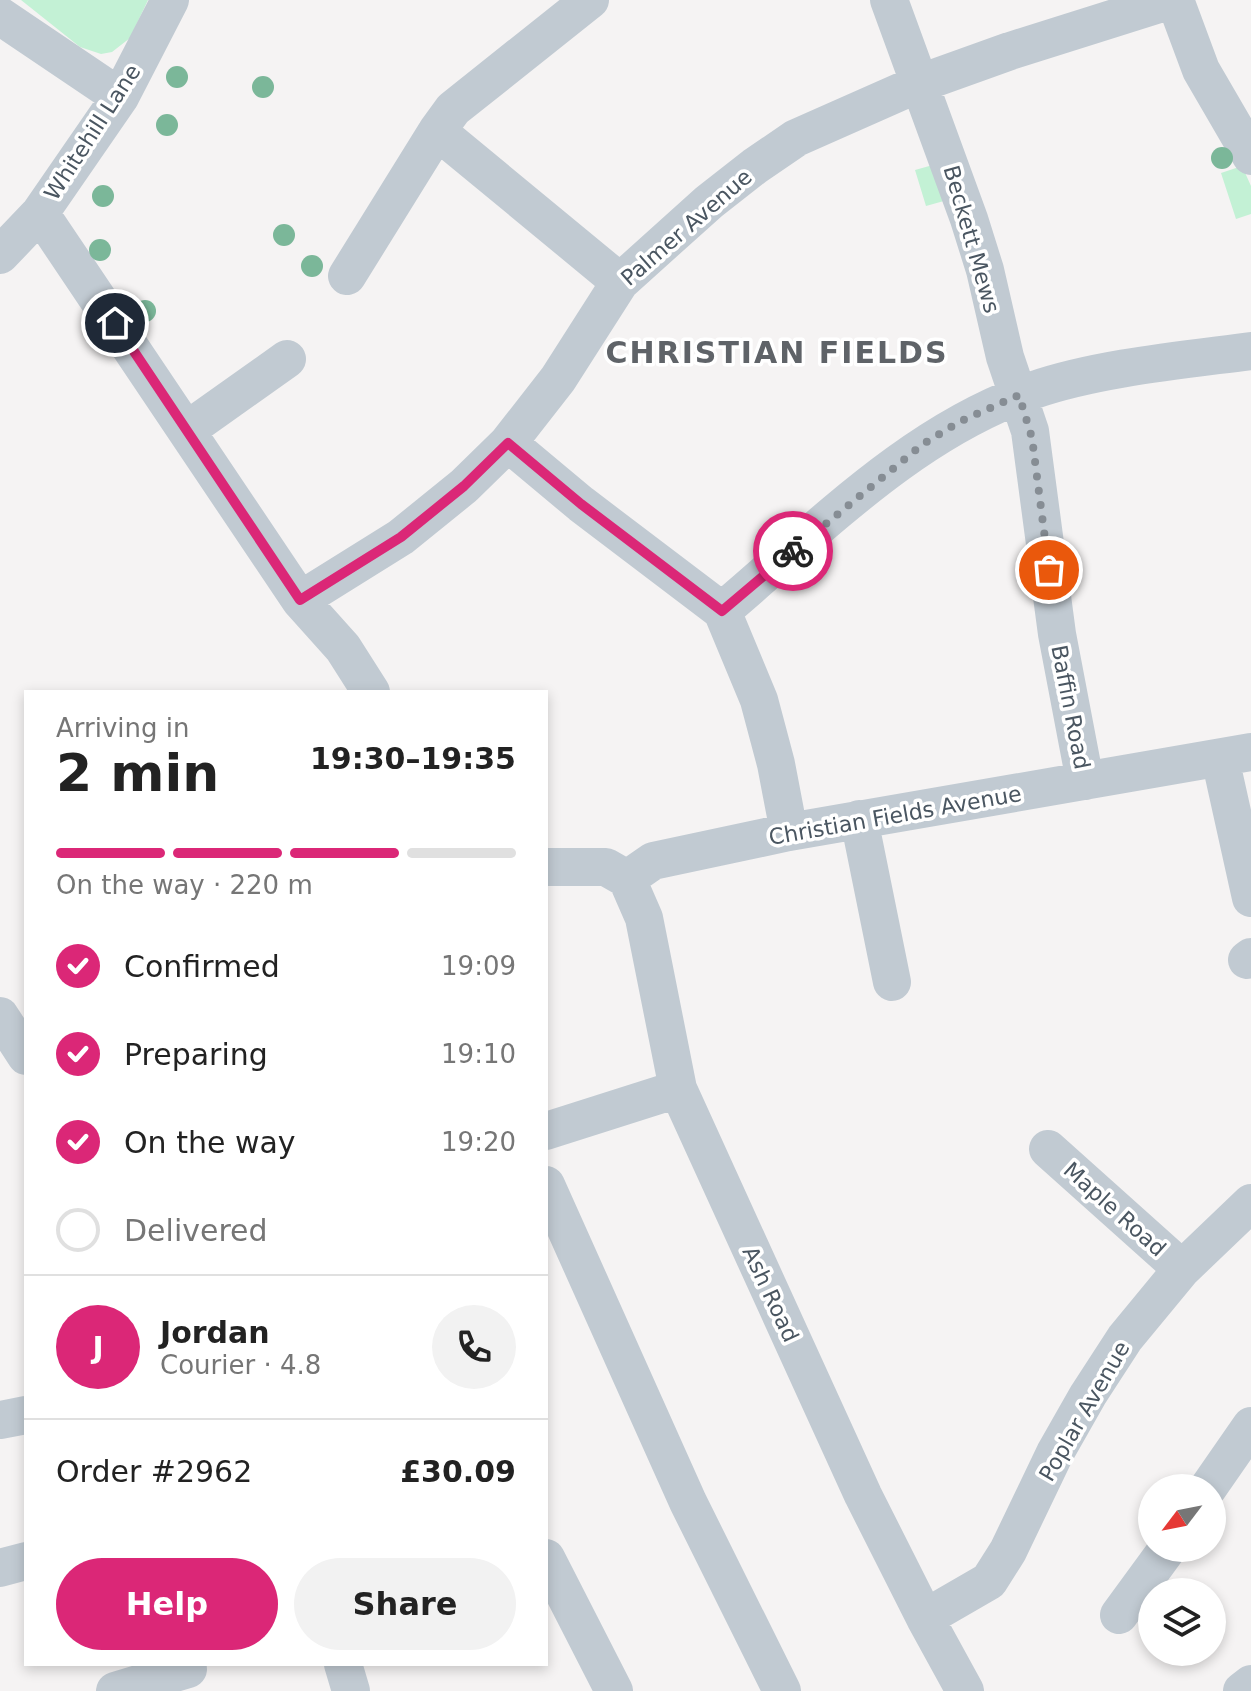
<!DOCTYPE html>
<html lang="en">
<head>
<meta charset="utf-8">
<style>
	:root { --surface:#fff; --page:#f2f2f2; --text:#222; --muted:#767676; --line:#e0e0e0; --accent:#db2777 }
	body { margin:0; font-family:"DejaVu Sans",sans-serif; background:var(--page); color:var(--text); height:100vh; display:flex; flex-direction:column; font-size:30px; white-space:nowrap }
	* { box-sizing:border-box; margin:0 }
	p { font-size:26px; color:var(--muted) }
	.icon { flex:none; width:44px; height:44px; fill:none; stroke:currentColor; stroke-width:2; stroke-linecap:round; stroke-linejoin:round }
	.map { position:relative; flex:1; overflow:hidden }
	.side { position:absolute; left:24px; top:690px; width:524px; height:976px; display:flex; flex-direction:column; background:var(--surface); border-radius:0px; box-shadow:0 4px 12px #0003 }
	.side>* { flex:none }
	.needle { width:52px; rotate:238deg }
	.buttons { position:absolute; left:1138px; top:1474px; display:grid; gap:16px }
	.buttons a { display:grid; place-items:center; width:88px; height:88px; border-radius:50%; background:var(--surface); box-shadow:0 4px 12px #0003; font-size:40px }
	.pin { position:absolute; display:grid; place-items:center; width:68px; height:68px; color:#fff; margin:-34px; border:4px solid #fff; border-radius:50%; box-shadow:0 2px 8px #0007 }
	.courier { position:absolute; display:grid; place-items:center; width:80px; height:80px; margin:-40px; border:6px solid #db2777; border-radius:50%; background:#fff; color:#222; box-shadow:0 2px 10px #0007 }
	.headline em { font-style:normal; font-weight:800 }
	.headline div { display:flex; flex-direction:column-reverse }
	.headline { display:flex; align-items:center; justify-content:space-between; height:136px; padding:0 32px }
	h1 { font-size:52px; font-weight:800; line-height:60px }
	.bar { display:grid; grid-template-columns:repeat(4,1fr); gap:12px 8px; align-content:center; height:96px; padding:0 32px }
	.bar i { height:10px; border-radius:6px; background:var(--line) }
	.bar .active { background:var(--accent) }
	.bar p { grid-column:span 4 }
	.line { display:flex; align-items:center; gap:20px; padding:0 32px; border-top:2px solid var(--line) }
	.line div { flex:1 }
	.round { display:grid; place-items:center; flex:none; width:84px; height:84px; border-radius:42px; background:var(--page) }
	ol { padding:0 32px; list-style:none }
	li { display:flex; align-items:center; gap:24px; height:88px }
	li p { margin-inline-start:auto }
	li .icon { padding:8px; border-radius:50%; background:var(--accent); color:#fff; stroke-width:4 }
	li:last-child { color:var(--muted) }
	li i { width:44px; height:44px; border:4px solid var(--line); border-radius:50% }
	.cta { display:flex; gap:16px; margin-top:auto; padding:16px 32px }
	.cta a { flex:1; height:92px; border-radius:48px; background:var(--accent); color:#fff; font-size:32px; font-weight:800; line-height:92px; text-align:center }
	.cta a+a { background:var(--page); color:var(--text) }
	.map>svg:first-child { display:block }
	.green { fill:#c3f1d5 }
	.lines { fill:none; stroke-linecap:round; stroke-linejoin:round }
	.minor { stroke:#c1cad2; stroke-width:38 }
	.tree { fill:#7bb799 }
	.done { stroke:#868d94; stroke-width:8; stroke-dasharray:0 14.4 }
	.route { stroke:#db2777; stroke-width:10 }
	.labels { text-anchor:middle; stroke-width:7; stroke-linejoin:round; paint-order:stroke }
	.street-label { font-size:22px; fill:#4a5661; stroke:#fff }
	.district-label { font-size:30px; font-weight:bold; letter-spacing:2px; fill:#5f6368; stroke:#fff }
</style>
</head>
<body>
<div class="map">
<svg width="1251" height="1691" viewBox="0 0 1251 1691">
	<rect width="100%" height="100%" fill="#f5f3f3"/>
	<path class="green" d="M21,0H148L130,38L112,52L101,54L80,47Z
		M940,163L951,199L926,206L915,170Z
		M1242,166L1251,186V214L1236,219L1221,173Z"/>
	<g class="lines">
		<path class="minor" d="M590,0L453,109L437,131L620,282
			M889,0L969,219L985,270L1005,357L1030,431L1057,634L1085,781
			M1175,0L1201,70L1251,156
			M0,16L120,97
			M40,213L300,600L343,648L371,692
			M0,255L40,213L120,97L170,0
			M347,276L437,131
			M187,430L287,359
			M508,443L581,504L722,611L759,700L776,764L789,832
			M300,600L401,537L464,486L508,443L558,379L620,282L709,202L755,166L796,138L918,84L1010,51L1172,0
			M722,611C818,530 913,431 1034,390C1098,368 1183,360 1251,351
			M1220,758L1251,898
			M859,819L892,982
			M546,867H606L627,879
			M627,879L644,918L678,1089L863,1495L925,1618L965,1691
			M627,879L653,861L789,832L1251,752
			M1247,960L1251,957
			M0,1016L26,1056
			M546,1131L678,1089
			M1048,1149L1182,1269
			M546,1185L688,1502L782,1691
			M0,1420L26,1415
			M1208,1488L1251,1426
			M546,1558L614,1691
			M0,1568L26,1561
			M1119,1615L1168,1548
			M925,1618L989,1581L1008,1551L1055,1453L1088,1395L1125,1338L1182,1269L1251,1203
			M343,1664L351,1691
			M115,1691L188,1669
			M1242,1691L1251,1684"/>
	</g>
	<g class="tree">
		<circle cx="177" cy="77" r="11"/>
		<circle cx="263" cy="87" r="11"/>
		<circle cx="167" cy="125" r="11"/>
		<circle cx="1222" cy="158" r="11"/>
		<circle cx="103" cy="196" r="11"/>
		<circle cx="284" cy="235" r="11"/>
		<circle cx="100" cy="250" r="11"/>
		<circle cx="312" cy="266" r="11"/>
		<circle cx="145" cy="311" r="11"/>
	</g>
	<g class="lines">
		<path class="done" d="M793,551L923,444L959,422L1019,395L1032,438L1049,570"/>
		<path class="route" d="M115,323L300,600L401,537L464,486L508,443L581,504L722,611L793,551"/>
	</g>
	<g class="labels">
		<g class="street-label">
			<text transform="translate(92 132) rotate(-57)" y="8">Whitehill Lane</text>
			<text transform="translate(686 227) rotate(-41)" y="8">Palmer Avenue</text>
			<text transform="translate(972 239) rotate(74)" y="8">Beckett Mews</text>
			<text transform="translate(1071 707) rotate(79)" y="8">Baffin Road</text>
			<text transform="translate(895 815) rotate(-10)" y="8">Christian Fields Avenue</text>
			<text transform="translate(1115 1209) rotate(42)" y="8">Maple Road</text>
			<text transform="translate(771 1294) rotate(65)" y="8">Ash Road</text>
			<text transform="translate(1084 1411) rotate(-60)" y="8">Poplar Avenue</text>
		</g>
		<g class="district-label">
			<text x="777" y="363">CHRISTIAN FIELDS</text>
		</g>
	</g>
</svg>
<div class="buttons">
<a><svg class="needle" viewBox="-14 -14 28 28"><path d="M0-13l5 13h-10z" fill="#e53935"/><path d="M0 13l5-13h-10z" fill="#767676"/></svg></a>
<a><svg class="icon" aria-label="layers" viewBox="0 0 24 24"><path d="M12 4l9 5-9 5-9-5zM3 14l9 5 9-5"/></svg></a>
</div>
<div class="pin" style="left:1049px;top:570px;background:#ea580c"><svg class="icon" aria-label="bag" viewBox="0 0 24 24"><path d="M5 8h14l-1 12H6zM9 8a3 3 0 0 1 6 0"/></svg></div>
<div class="pin" style="left:115px;top:323px;background:#1f2937"><svg class="icon" aria-label="home" viewBox="0 0 24 24"><path d="M3 11l9-7 9 7M6 9v11h12V9"/></svg></div>
<div class="courier" style="left:793px;top:551px"><svg class="icon" aria-label="bike" viewBox="0 0 24 24"><circle cx="6" cy="16" r="4"/><circle cx="18" cy="16" r="4"/><path d="M6 16l4-8h5l3 8M10 8l3 8H6M13 5h3"/></svg></div>
<section class="side">
<div class="headline"><div><h1>2 min</h1><p>Arriving in</p></div><em>19:30–19:35</em></div>
<div class="bar"><i class="active"></i><i class="active"></i><i class="active"></i><i></i><p>On the way · 220 m</p></div>
<ol>
<li><svg class="icon" aria-label="check" viewBox="0 0 24 24"><path d="M5 12l5 5 9-10"/></svg>Confirmed<p>19:09</p></li>
<li><svg class="icon" aria-label="check" viewBox="0 0 24 24"><path d="M5 12l5 5 9-10"/></svg>Preparing<p>19:10</p></li>
<li><svg class="icon" aria-label="check" viewBox="0 0 24 24"><path d="M5 12l5 5 9-10"/></svg>On the way<p>19:20</p></li>
<li><i></i>Delivered</li>
</ol>
<div class="line" style="height:144px"><b class="round" style="background:var(--accent);color:#fff">J</b><div><b>Jordan</b><p>Courier · 4.8</p></div><a class="round"><svg class="icon" aria-label="phone" viewBox="0 0 24 24"><path d="M5 4h4l2 5-3 2q2 4 5 5l2-3 5 2v4C11 20 4 13 5 4z"/></svg></a></div>
<div class="line" style="height:104px"><div>Order #2962</div><b>£30.09</b></div>
<div class="cta"><a>Help</a><a>Share</a></div>
</section>
</div>
</body>
</html>
